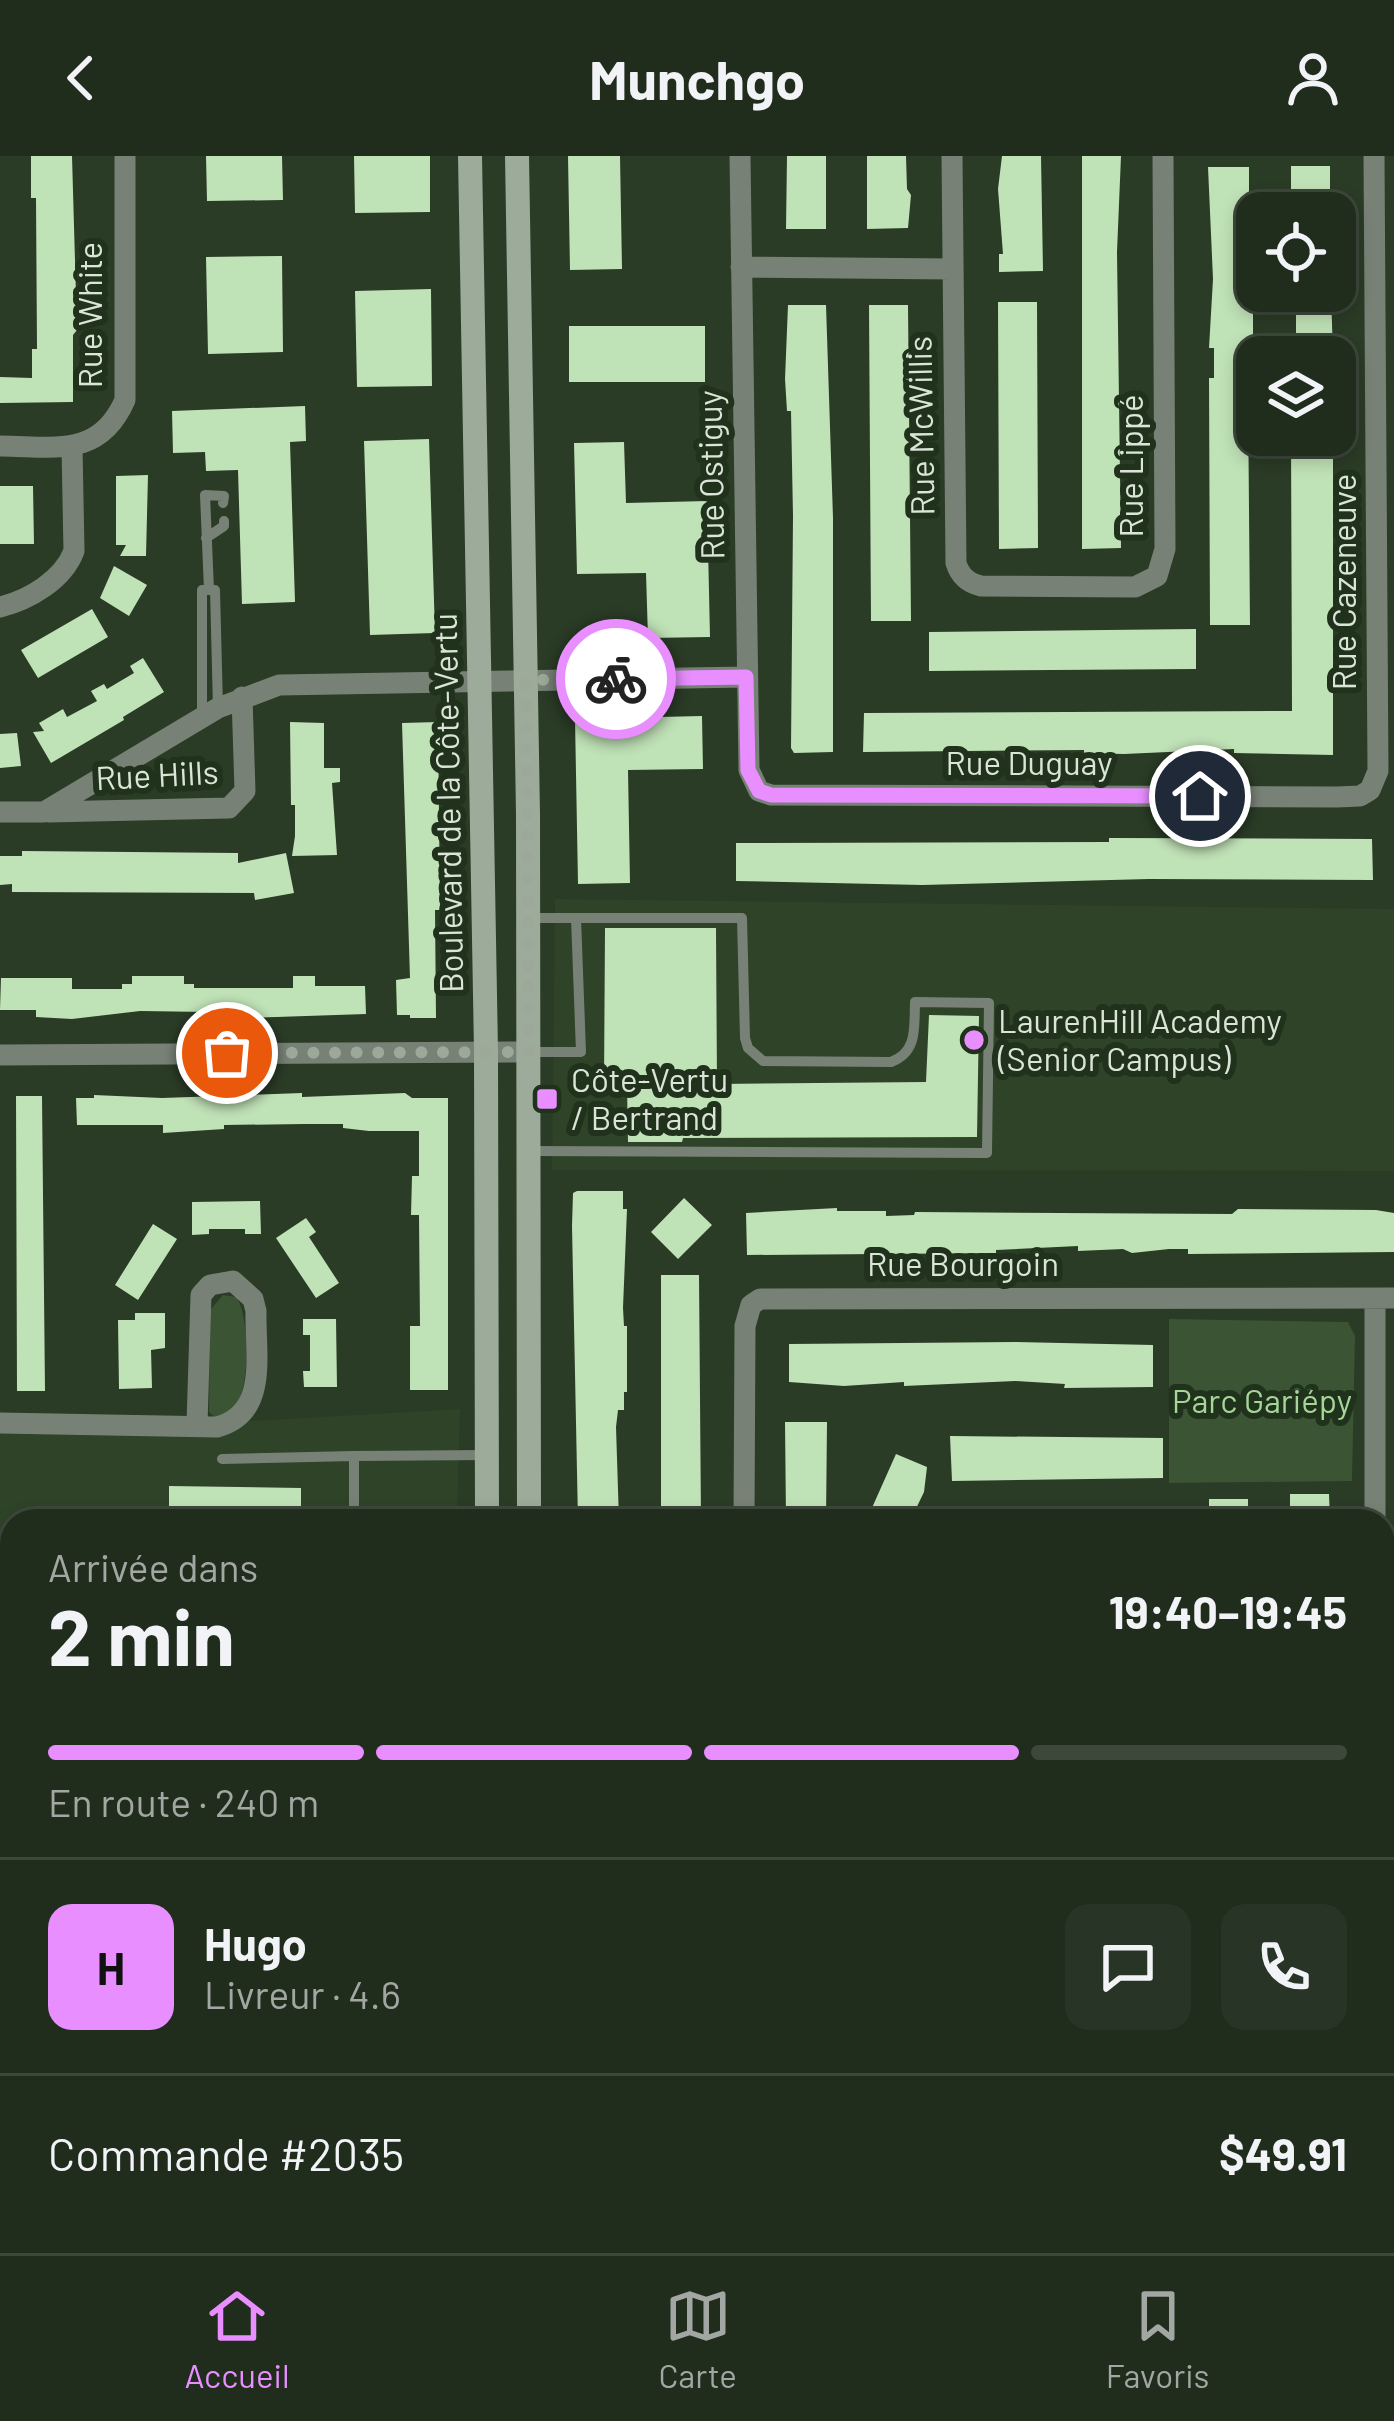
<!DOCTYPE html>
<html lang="fr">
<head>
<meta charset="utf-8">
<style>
	:root { --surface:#202c1c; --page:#283425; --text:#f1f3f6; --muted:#a2a7a3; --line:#3d483b; --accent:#e88eff }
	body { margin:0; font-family:Barlow,sans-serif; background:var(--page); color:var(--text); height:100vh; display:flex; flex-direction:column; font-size:45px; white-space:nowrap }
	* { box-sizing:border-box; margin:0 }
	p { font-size:39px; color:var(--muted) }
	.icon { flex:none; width:66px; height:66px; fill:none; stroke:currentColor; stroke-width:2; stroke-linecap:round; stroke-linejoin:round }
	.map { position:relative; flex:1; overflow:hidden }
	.sheet { position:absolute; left:0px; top:1353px; width:1395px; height:744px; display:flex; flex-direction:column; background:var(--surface); border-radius:36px 36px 0 0; box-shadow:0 6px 18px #0003,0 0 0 3px var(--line) }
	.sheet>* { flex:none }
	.fabs { position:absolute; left:1236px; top:36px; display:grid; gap:24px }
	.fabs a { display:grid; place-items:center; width:120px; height:120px; border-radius:24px; background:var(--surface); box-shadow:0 6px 18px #0003,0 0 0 3px var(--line); font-size:60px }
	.pin { position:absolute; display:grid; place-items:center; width:102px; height:102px; color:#fff; margin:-51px; border:6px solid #fff; border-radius:50%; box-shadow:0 3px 12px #0007 }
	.courier { position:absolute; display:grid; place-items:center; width:120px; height:120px; margin:-60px; border:9px solid #e88eff; border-radius:50%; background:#fff; color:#222; box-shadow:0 3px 15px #0007 }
	.head em { font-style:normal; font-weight:700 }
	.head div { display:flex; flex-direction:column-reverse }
	.head { display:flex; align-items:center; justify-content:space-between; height:204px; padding:0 48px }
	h1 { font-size:78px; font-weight:700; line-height:90px }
	.bar { display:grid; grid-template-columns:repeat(4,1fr); gap:18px 12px; align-content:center; height:144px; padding:0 48px }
	.bar i { height:15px; border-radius:9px; background:var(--line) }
	.bar .active { background:var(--accent) }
	.bar p { grid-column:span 4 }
	.line { display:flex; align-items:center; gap:30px; padding:0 48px; border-top:3px solid var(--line) }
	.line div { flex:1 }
	.round { display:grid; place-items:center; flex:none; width:126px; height:126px; border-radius:24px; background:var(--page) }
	header { display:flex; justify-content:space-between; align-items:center; height:156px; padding:0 48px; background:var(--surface); font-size:54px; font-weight:700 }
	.tabs { display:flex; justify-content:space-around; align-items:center; height:168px; border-top:3px solid var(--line); background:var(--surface); font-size:33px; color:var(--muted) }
	.tabs a { display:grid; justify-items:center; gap:6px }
	.tabs .active { color:var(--accent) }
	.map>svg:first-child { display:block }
	.built { fill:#2e4328 }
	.green { fill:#3a5434 }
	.building { fill:#c0e2b7 }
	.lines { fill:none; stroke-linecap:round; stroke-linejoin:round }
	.service { stroke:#788176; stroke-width:10 }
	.minor { stroke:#788176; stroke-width:21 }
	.secondary { stroke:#9dab9a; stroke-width:24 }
	.done { stroke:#9ca999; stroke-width:12; stroke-dasharray:0 21.6 }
	.route { stroke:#e88eff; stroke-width:15 }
	.poi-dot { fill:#e88eff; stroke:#20311c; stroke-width:4.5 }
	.labels { text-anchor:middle; stroke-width:12; stroke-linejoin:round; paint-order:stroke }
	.street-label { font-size:33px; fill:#dae4d7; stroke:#20311c }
	.poi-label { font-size:33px; fill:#dae4d7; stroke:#20311c; text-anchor:start }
	.park-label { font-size:33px; fill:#a5d698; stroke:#20311c }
</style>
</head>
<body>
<header><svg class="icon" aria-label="back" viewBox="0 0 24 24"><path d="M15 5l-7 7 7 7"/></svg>Munchgo<svg class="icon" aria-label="person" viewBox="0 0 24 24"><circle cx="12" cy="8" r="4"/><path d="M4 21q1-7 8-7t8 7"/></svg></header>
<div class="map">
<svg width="1394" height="2097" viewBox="0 0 1394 2097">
	<rect width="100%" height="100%" fill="#2a3b26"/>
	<path class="built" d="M555,743L1394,753V1015L552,1014Z
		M460,1253L457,1365H12V1752H0V1267L197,1268Z"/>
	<path class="green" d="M223,1139L236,1141C250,1158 251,1238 233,1254C228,1258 222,1260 216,1262L209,1256L210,1154Z
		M1169,1163L1348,1166L1355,1180L1352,1325L1169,1327Z"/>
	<path class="building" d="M31,0H72L77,174L73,179V246L0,247V221L32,222V193H37L36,42H31Z
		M206,0H282L283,44L207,45Z
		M354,0H430V56L355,57Z
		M568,0H620L622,113L570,114Z
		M787,0H826V73H786Z
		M867,0H906L907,33L911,39L908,72L867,73Z
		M1002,0H1041L1043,115L999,116V98H1003L998,33Z
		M1082,0H1121L1117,96L1121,392L1082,393Z
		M1291,10H1330V57H1291Z
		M1208,11H1249V91H1253V239H1248L1250,469H1210L1209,222H1214V192H1209L1213,123Z
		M282,100L283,196L208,198L206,101Z
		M431,133L432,230L357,231L355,135Z
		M1296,135H1331L1333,201H1296Z
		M998,146H1037L1038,392L999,393Z
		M788,149H826L833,362V596L794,597L791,592L793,360L791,255H787L785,223Z
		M869,149H908L911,465H871Z
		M569,170H705V226H569Z
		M305,250L306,285L290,286L295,446L242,448L238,314L206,315L205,296L173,297L172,255Z
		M1291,279H1333V599L1234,597V593L1124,598L1084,597V594L863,596L864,557L1292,555Z
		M429,283L435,477L370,479L364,285Z
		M624,286L626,347L707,345L710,481L648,482L646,417L577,418L574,287Z
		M148,319L146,400H120L126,389H116V320Z
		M0,330H33L34,388H0Z
		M114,410L147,429L129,460L100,442Z
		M92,453L108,481L38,522L21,494Z
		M1196,473V513L929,515V476Z
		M143,502L164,536L123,561L124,564L51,607L33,576L44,575L39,567L63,553L67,561L97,545L91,535L104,528L107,533L134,517L130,510Z
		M702,560L703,613L628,614L630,727L578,728L575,563Z
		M290,566L324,567V612H340V626L332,627L337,699L292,700L295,680V649H291Z
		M438,566L440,754H435L436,862H410V859H397L396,824L410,822L402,567Z
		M17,577L21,610L0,612V578Z
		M1109,682L1372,683L1373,724L1149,723L922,729L736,725V687L1109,686Z
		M22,695L238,697V707L286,697L294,737L255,744L254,737L12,736V728L0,729V700H22Z
		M605,772H716L717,928L926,926L929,859L979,860L977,981L683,982L682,986H628L627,929L604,930Z
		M132,820H184V828H194V832H293V820H315V830H365L366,858L243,862L208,856L140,855L72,863L36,861V854H0L1,822H72V833H122V828H132Z
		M302,937V941L405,937L412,942H448V1234H410V1170H420L419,1059H411L412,1020H419V975H369L343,972V968H304L224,969V973L163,977V969H77L76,942H94V939L162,942Z
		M16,940H42L45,1235H17Z
		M577,1035H623V1053H627L623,1152L624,1170H627V1236H624V1254H618L616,1271L619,1365H578L572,1070L573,1037Z
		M684,1042L712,1069L678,1103L651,1076Z
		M260,1045L261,1078H245V1073H209V1078L192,1079V1046Z
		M837,1052V1055H886V1060L914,1059L915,1056L1232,1058L1238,1053L1376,1054L1394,1057V1096L1188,1098V1093H1169L1132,1097L1123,1093L1078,1095V1090L996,1094V1097L747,1099L746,1057Z
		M306,1062L316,1076L309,1081L339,1127L316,1142L276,1082Z
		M153,1068L177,1083L138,1144L115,1129Z
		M661,1119H699L701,1365H661Z
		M135,1157H165V1192L151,1194L152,1232L119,1233L118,1164H135Z
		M303,1163H336L337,1231H304L303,1215H310V1179H303Z
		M1015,1186L1153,1189V1231L1064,1232L1065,1228L1015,1225L904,1230V1226L844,1230L789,1226V1188Z
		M785,1266H827L826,1365H786Z
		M950,1280L1163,1282V1322L952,1325Z
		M896,1298L927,1311L924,1336L910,1365H896L871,1354Z
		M169,1330L301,1332V1365H169Z
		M1290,1338H1329L1330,1365H1290Z
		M1209,1343H1248V1365H1209Z"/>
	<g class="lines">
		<path class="service" d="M206,382L224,370V365
			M209,434L205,339L224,340L223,347
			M202,559V434H215L218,552
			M529,896H581L576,762
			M529,995L987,997L989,847L915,846C914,871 918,896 891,906L763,905L748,892L745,882L742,762H530
			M354,1300L486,1299
			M222,1303L354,1300V1365"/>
		<path class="minor" d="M740,0L749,614L759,635L771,639L1337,641L1360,640L1370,634L1378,615L1374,0
			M952,0L956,407C960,420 968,427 981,430L1135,431L1157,420L1165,393L1163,0
			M741,111L952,113
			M0,290C54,290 99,303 125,244V0
			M0,451C29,444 63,424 74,395L72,291
			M0,656H44L218,552L279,529L746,521
			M49,656L229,652L245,635L242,541
			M0,899L529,896
			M0,1267L217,1271C269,1257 255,1199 256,1155L253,1143L233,1125L210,1129L201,1139L197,1268
			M744,1365L745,1170L751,1149L760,1143L1394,1142
			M1375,1365V1143
			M0,1752H12
			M1383,1956H1394
			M746,2085V2097
			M1378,2085V2097"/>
		<path class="secondary" d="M470,0L486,895L487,1365
			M517,0L528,658L529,1365
			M487,2085V2097
			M532,2085V2097"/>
	</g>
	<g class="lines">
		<path class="done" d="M227,897L529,896L526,524L616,523"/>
		<path class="route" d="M616,523L746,521L748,614L759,635L771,639L1200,640"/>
	</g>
	<g class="poi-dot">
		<circle cx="974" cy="884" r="12"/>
		<rect x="535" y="931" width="24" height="24" rx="6"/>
	</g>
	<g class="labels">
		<g class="street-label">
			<text transform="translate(90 159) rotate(-90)" y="12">Rue White</text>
			<text transform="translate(921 270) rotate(-91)" y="12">Rue McWillis</text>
			<text transform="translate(1131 310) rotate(-90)" y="12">Rue Lippé</text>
			<text transform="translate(711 319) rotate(-91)" y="12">Rue Ostiguy</text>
			<text transform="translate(1344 426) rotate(-90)" y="12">Rue Cazeneuve</text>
			<text x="1029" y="619">Rue Duguay</text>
			<text transform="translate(157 619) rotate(-3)" y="12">Rue Hills</text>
			<text transform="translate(448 647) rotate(-91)" y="12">Boulevard de la Côte-Vertu</text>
			<text x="963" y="1120">Rue Bourgoin</text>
		</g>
		<g class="poi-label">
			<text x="998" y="877">LaurenHill Academy<tspan x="998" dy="38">(Senior Campus)</tspan></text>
			<text x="571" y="936">Côte-Vertu<tspan x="571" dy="38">/ Bertrand</tspan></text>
		</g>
		<g class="park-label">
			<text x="1262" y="1257">Parc Gariépy</text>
		</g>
	</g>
</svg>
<div class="fabs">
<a><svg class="icon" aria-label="locate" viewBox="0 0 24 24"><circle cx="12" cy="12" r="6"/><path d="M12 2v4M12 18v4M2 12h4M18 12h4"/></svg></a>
<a><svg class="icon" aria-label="layers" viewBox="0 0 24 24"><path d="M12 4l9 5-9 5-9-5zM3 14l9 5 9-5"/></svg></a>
</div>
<div class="pin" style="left:227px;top:897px;background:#ea580c"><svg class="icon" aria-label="bag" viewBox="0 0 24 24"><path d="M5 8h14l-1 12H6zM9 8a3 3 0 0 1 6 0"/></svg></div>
<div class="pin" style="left:1200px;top:640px;background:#1f2937"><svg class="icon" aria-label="home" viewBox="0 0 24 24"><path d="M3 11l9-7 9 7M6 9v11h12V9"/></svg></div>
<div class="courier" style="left:616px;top:523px"><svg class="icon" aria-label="bike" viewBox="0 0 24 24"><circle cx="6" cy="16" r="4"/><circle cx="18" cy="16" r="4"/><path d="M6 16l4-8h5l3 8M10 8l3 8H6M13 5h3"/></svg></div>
<section class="sheet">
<div class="head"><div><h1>2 min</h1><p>Arrivée dans</p></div><em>19:40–19:45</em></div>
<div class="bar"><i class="active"></i><i class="active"></i><i class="active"></i><i></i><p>En route · 240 m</p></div>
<div class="line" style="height:216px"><b class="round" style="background:var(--accent);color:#111">H</b><div><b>Hugo</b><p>Livreur · 4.6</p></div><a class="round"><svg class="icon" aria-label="chat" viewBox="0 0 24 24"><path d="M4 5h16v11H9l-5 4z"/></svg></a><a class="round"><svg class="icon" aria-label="phone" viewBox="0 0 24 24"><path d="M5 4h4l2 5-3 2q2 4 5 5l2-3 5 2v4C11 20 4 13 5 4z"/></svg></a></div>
<div class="line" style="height:156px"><div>Commande #2035</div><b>$49.91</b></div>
</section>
</div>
<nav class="tabs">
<a class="active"><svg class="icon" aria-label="home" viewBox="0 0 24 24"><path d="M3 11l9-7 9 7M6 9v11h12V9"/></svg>Accueil</a>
<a><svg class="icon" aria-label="map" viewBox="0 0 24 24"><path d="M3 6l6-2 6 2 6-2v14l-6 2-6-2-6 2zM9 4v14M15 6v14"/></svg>Carte</a>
<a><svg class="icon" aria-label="saved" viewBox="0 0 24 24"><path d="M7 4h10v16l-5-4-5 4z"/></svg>Favoris</a>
</nav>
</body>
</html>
